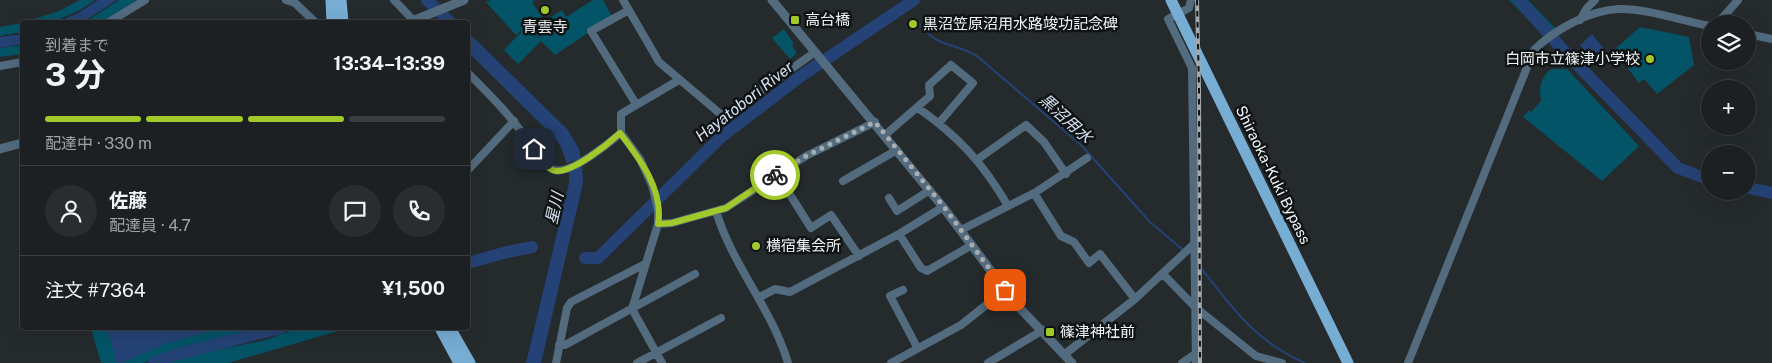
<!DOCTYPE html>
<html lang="ja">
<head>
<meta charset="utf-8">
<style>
	:root { --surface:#1c2022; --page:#292d2f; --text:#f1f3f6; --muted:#a0a3a5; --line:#3a3e40; --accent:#a1c92a }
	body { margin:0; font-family:"Public Sans","Noto Sans JP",sans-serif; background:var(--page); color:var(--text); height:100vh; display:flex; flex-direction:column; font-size:19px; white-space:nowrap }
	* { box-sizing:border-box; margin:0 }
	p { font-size:16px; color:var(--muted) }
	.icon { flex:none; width:28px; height:28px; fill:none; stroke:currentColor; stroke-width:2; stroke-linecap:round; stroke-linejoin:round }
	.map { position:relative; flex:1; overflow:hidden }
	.side { position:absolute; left:20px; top:20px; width:450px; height:310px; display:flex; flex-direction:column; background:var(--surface); border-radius:5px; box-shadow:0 5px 20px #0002,0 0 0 1px var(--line) }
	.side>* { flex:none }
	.controls { position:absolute; left:1701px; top:15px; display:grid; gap:10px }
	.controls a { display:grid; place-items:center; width:55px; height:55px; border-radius:50%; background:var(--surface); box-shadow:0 5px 20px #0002,0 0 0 1px var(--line); font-size:25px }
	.pin { position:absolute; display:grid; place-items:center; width:42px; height:42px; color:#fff; margin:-21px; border-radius:10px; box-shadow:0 2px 8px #0006 }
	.courier { position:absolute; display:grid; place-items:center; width:50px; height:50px; margin:-25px; border:4px solid #a1c92a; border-radius:50%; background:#fff; color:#222; box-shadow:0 1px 6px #0007 }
	.headline em { font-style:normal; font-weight:700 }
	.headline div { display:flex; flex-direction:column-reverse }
	.headline { display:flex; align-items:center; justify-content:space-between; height:85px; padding:0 25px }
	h1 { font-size:32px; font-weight:700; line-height:38px }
	.bar { display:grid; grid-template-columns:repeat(4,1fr); gap:8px 5px; align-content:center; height:60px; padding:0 25px }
	.bar i { height:6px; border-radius:4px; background:var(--line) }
	.bar .current { background:var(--accent) }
	.bar p { grid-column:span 4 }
	.line { display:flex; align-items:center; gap:12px; padding:0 25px; border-top:1px solid var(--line) }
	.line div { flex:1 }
	.round { display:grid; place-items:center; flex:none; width:52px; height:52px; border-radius:26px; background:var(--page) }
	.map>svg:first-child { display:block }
	.green { fill:#035467 }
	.water { fill:#244275 }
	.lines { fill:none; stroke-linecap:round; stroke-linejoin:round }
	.stream { stroke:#244275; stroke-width:2 }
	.river { stroke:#244275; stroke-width:12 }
	.minor { stroke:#526b7e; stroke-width:8 }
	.tertiary { stroke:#526b7e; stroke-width:9 }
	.primary { stroke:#77add3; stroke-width:11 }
	.rail-casing { stroke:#a5aaac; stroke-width:4 }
	.rail { stroke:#101314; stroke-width:2; stroke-dasharray:5.5; stroke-linecap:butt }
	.done { stroke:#a9aeb0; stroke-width:5; stroke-dasharray:0 9 }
	.route { stroke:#a1c92a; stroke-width:6 }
	.poi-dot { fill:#a1c92a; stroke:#101314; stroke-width:2 }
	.labels { text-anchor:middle; stroke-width:5; stroke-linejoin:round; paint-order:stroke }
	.poi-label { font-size:15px; fill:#f0f4f6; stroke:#101314; text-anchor:start }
	.street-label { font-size:15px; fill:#f0f4f6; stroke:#101314 }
	.water-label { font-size:16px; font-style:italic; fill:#d9e3f4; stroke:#101314 }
</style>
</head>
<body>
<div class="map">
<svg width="1772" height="363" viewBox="0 0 1772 363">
	<rect width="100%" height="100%" fill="#252b2d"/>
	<path class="green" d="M80,0H95L80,10L53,22H25L59,11Z
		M119,0H137L102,22H85Z
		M491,0H535L532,2L549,28L538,37L526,26L516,35L486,2Z
		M593,0H603L612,17L555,55L541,41L518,64L504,50L526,27L538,38L551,28L546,20L562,10L566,17Z
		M1509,0H1528L1556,29L1554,31L1559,39L1565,42L1556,48Z
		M22,23V32L0,36V27Z
		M1640,27L1689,37L1694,65L1657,94L1644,79L1639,83L1614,50Z
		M784,29L794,44L792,46L797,53L790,59L772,38Z
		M22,45V54L0,57V48Z
		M1551,69H1567L1639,146L1602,181L1523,117L1529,110L1531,112L1541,101C1539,88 1540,78 1551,69Z
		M91,328H262L232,338L174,351L143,363H101Z
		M297,328H348L228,363H167L211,351L266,340Z"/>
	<path class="water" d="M98,0H117L83,22H57L78,13Z
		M468,32L568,130L579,149L581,158L567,163L560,145L550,133L468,52Z
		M22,34V44L0,48V37Z
		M1592,34L1608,54L1596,64L1580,45Z
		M582,164L583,183L541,363H526L569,183V170Z
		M107,328H221L165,344L122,363H117Z"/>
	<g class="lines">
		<path class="stream" d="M919,24C939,49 952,41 977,56L1081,145L1150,222L1183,250
			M1201,268C1233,309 1255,341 1305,363"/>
		<path class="river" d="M427,0L450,22
			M1519,0L1564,51L1678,168L1710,180
			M1748,188L1772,193
			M585,258H598L721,137L801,76L914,0
			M468,263L507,252L532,247
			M154,363L174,355L280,328"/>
		<path class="minor" d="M286,0L295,3L315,22
			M394,0L414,21
			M623,0L659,62L724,117L815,52
			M1191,0L1189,8L1168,19L1192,68L1196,363
			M629,10L591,31L636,104
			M1580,20L1587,8L1595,0
			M109,22L145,0
			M1717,24L1738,0
			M1748,34L1772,39
			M0,66L22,62
			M468,73C491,96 513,118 531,145C537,153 544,167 555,170C570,175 609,143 621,133
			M918,108C958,136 983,163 1008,206
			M885,135L930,96L929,85L951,65L973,83L939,123
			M978,159L1026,125L1044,142L1066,174
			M468,170L514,121
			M777,174L811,228L831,215L859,256
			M843,181L897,150
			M1034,193L1061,236L1074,242L1089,263L1100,254L1135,299
			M889,198L897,211L930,190
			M716,211C732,265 772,309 788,363
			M658,224L672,223L726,208L806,156L875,122
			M961,230L1036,192L1087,158
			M899,234L921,268L927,271L972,245
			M1163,274L1195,307L1256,356L1282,363
			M903,290L890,296L917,347
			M758,298L775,289L790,292L899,234L943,207
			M559,345H565L695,274
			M1065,354L1135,299L1194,244
			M556,363L567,308L571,302L645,264
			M637,363L721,318
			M662,363L632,309L658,224V210L652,185L640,159L621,133V114L679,80
			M891,363L961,325L1005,290
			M988,363L1043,330
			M1182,363L1195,354
			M1408,363L1534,50C1554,30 1590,10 1619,9C1644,8 1684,21 1710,26"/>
		<path class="tertiary" d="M772,0L943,207L1015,303L1072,363
			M410,22L464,0
			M0,149L22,143"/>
		<path class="primary" d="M331,0L332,22
			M341,0L343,22
			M1171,0L1348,363
			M440,328L459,363
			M450,328L470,363"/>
		<defs>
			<path id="rail" d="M1197,0L1199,88L1200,363"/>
		</defs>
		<use href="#rail" class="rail-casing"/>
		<use href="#rail" class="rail"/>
	</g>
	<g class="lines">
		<path class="done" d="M775,175L806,156L875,122L944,207L1005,290"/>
		<path class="route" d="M534,149C539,156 547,170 556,171C574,172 608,144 620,133C639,158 664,190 658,224L672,223L726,208L775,175"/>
	</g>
	<g class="poi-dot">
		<circle cx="545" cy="10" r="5"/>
		<rect x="790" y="15" width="10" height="10" rx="2.5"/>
		<circle cx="913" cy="24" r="5"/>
		<circle cx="1650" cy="59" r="5"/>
		<circle cx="756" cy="246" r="5"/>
		<rect x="1045" y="327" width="10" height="10" rx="2.5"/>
	</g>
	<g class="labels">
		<g class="poi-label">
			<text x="805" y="25">高台橋</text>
			<text x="923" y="29">黒沼笠原沼用水路竣功記念碑</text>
			<text x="545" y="32" text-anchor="middle">青雲寺</text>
			<text x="1640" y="64" text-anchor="end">白岡市立篠津小学校</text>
			<text x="766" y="251">横宿集会所</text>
			<text x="1060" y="337">篠津神社前</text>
		</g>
		<g class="street-label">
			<text transform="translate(1273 175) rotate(64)" y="5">Shiraoka-Kuki Bypass</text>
		</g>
		<g class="water-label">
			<text transform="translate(744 101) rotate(-38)" y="6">Hayatobori River</text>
			<text transform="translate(1066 118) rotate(42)" y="6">黒沼用水</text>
			<text transform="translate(554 208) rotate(-77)" y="6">星川</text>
		</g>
	</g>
</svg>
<div class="controls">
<a><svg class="icon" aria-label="layers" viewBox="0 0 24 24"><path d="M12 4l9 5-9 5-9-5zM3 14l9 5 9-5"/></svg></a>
<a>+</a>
<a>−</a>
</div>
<div class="pin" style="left:1005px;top:290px;background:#ea580c"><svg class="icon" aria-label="bag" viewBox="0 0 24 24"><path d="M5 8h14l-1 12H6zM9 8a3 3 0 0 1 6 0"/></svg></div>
<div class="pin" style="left:534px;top:149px;background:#1f2937"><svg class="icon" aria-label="home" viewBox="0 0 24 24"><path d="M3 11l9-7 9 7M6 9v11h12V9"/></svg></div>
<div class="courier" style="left:775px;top:175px"><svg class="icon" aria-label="bike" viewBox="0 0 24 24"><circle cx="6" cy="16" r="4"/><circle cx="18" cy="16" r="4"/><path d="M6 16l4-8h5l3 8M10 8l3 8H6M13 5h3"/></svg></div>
<section class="side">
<div class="headline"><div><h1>3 分</h1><p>到着まで</p></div><em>13:34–13:39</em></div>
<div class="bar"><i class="current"></i><i class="current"></i><i class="current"></i><i></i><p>配達中 · 330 m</p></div>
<div class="line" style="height:90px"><a class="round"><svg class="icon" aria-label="person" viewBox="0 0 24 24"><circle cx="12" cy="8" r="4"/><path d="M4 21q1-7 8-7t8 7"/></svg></a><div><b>佐藤</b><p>配達員 · 4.7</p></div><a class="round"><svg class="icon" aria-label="chat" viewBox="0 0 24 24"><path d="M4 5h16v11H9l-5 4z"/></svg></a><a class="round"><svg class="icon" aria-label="phone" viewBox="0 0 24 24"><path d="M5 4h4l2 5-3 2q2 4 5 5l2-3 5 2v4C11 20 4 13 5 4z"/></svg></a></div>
<div class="line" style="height:65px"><div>注文 #7364</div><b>¥1,500</b></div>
</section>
</div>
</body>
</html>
